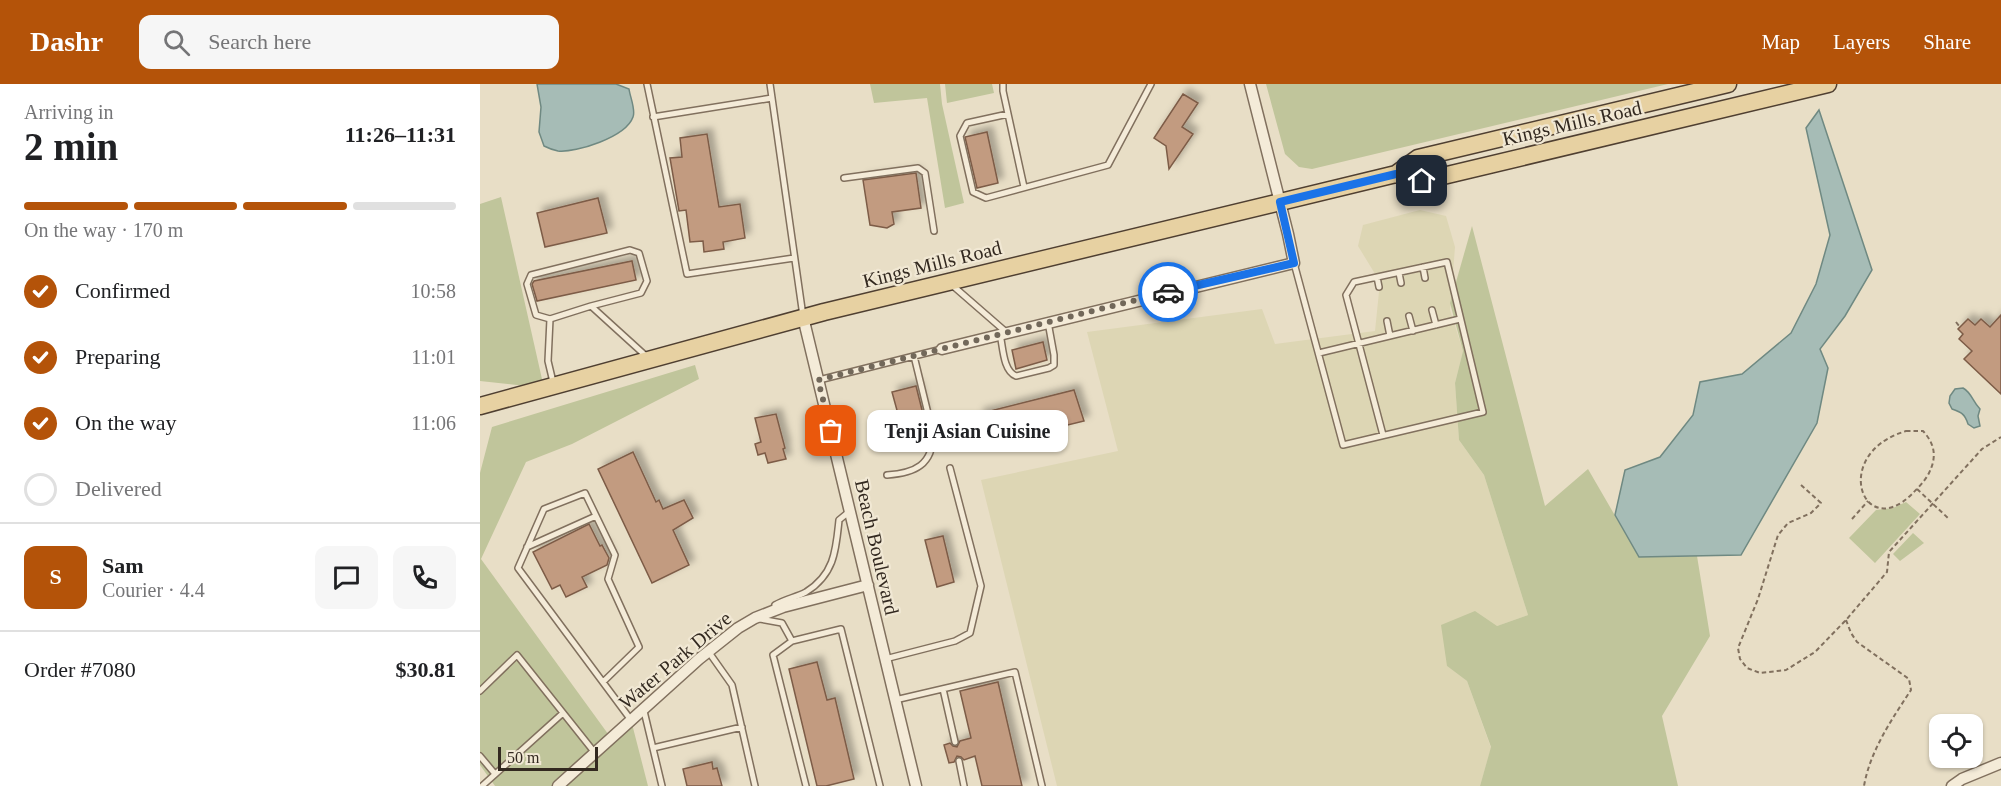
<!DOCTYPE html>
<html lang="en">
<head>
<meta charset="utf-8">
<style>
	:root { --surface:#fff; --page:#f6f6f6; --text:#202124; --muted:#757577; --line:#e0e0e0; --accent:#b45309 }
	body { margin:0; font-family:"Times New Roman",serif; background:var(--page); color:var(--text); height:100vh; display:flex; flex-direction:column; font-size:22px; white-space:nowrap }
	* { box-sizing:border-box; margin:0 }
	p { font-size:20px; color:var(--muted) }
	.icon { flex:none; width:33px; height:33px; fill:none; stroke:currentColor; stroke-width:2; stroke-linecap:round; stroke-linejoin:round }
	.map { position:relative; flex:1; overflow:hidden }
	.panel { display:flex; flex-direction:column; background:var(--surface); width:480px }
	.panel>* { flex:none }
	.fabs { position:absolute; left:1449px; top:630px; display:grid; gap:12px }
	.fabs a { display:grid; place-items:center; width:54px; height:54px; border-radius:12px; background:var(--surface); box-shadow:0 2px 4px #0004; font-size:30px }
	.scale { position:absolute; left:18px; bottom:15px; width:100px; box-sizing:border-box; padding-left:6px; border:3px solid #332920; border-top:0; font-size:16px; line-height:21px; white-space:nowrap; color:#332920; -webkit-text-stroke:4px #f1e8d4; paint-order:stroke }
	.pin { position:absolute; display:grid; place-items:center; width:51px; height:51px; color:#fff; margin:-26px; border-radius:12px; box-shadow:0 3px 9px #0006 }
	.courier { position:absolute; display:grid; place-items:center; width:60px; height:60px; margin:-30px; border:4px solid #1a73e8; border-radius:50%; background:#fff; color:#222; box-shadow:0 2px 8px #0007 }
	.bubble { position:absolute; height:42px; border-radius:12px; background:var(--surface); box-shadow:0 2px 4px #0004; font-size:20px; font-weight:600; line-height:42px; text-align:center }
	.overview em { font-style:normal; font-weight:600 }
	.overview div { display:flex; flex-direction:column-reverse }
	.overview { display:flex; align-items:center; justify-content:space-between; height:102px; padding:0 24px }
	h1 { font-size:39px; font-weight:600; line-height:45px }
	.bar { display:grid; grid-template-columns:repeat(4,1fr); gap:9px 6px; align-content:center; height:72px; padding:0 24px }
	.bar i { height:8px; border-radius:4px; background:var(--line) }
	.bar .selected { background:var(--accent) }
	.bar p { grid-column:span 4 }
	.line { display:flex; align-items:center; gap:15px; padding:0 24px; border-top:2px solid var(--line) }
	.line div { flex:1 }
	.round { display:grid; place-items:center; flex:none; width:63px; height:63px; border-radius:12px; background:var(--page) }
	ol { padding:0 24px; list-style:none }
	li { display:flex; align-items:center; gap:18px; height:66px }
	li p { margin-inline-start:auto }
	li .icon { padding:6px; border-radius:50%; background:var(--accent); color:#fff; stroke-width:4 }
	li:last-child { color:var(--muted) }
	li i { width:33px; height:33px; border:3px solid var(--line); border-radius:50% }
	header { display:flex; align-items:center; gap:36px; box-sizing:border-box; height:84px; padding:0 30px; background:var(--accent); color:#fff }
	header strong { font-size:28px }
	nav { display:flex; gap:33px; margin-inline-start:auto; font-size:21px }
	.search { width:420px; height:54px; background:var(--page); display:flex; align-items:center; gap:15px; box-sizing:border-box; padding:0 21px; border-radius:12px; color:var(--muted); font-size:22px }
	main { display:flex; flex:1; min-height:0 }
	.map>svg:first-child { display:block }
	.farmland { fill:#ddd6b4 }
	.green { fill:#c0c59b }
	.water { fill:#a6bcb6; stroke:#6f8982; stroke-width:1.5 }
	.building { fill:#c29b80; stroke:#7d5c47; stroke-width:1.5; filter:url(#shadow) }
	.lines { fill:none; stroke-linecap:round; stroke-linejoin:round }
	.lane-casing { stroke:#81705e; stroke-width:8 }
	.street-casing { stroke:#81705e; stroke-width:13 }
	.primary-casing { stroke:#4f3f31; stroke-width:19 }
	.path { stroke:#81705e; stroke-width:2; stroke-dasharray:4.5 3; stroke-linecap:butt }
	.lane { stroke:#f4ebd8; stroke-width:5 }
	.street { stroke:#f4ebd8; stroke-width:10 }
	.primary { stroke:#e7d1a2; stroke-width:16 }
	.done { stroke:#72685a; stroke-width:6; stroke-dasharray:0 10.8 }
	.route { stroke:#1a73e8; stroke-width:8 }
	.labels { text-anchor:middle; stroke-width:4.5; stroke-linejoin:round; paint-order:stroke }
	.street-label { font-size:20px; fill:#332920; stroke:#f1e8d4 }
</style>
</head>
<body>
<header>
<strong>Dashr</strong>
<div class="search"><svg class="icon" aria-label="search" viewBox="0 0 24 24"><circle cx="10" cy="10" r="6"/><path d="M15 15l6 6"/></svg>Search here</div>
<nav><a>Map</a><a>Layers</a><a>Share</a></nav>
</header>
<main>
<section class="panel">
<div class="overview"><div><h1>2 min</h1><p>Arriving in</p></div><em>11:26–11:31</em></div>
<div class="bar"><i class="selected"></i><i class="selected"></i><i class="selected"></i><i></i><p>On the way · 170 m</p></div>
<ol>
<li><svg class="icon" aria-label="check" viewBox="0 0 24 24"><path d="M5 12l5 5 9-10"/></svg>Confirmed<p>10:58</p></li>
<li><svg class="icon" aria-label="check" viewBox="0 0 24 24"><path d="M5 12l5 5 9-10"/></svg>Preparing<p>11:01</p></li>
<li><svg class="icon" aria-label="check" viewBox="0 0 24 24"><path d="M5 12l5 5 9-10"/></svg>On the way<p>11:06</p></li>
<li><i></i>Delivered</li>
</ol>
<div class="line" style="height:108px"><b class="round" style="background:var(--accent);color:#fff">S</b><div><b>Sam</b><p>Courier · 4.4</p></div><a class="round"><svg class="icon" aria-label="chat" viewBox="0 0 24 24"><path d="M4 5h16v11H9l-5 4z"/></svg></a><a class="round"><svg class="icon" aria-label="phone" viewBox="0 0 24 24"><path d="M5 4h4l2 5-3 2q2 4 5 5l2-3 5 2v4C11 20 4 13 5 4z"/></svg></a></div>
<div class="line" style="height:78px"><div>Order #7080</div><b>$30.81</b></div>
</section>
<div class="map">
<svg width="1521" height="702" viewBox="0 0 1521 702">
	<defs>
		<filter id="shadow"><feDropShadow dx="5.5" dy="-5.5" stdDeviation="3" flood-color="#0004"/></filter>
	</defs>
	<rect width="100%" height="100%" fill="#e8dec6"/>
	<path class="farmland" d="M940,126L966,132L975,163L970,226L983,267L975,299L979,356L1004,391L1048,531L1017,542L967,582L987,597L1011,664L1000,702H577L501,396L638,367L607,248L782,225L795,260L895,247L900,198L878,162L883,141Z"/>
	<path class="green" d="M390,0H460L462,20L484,119L465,124L447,14L394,19Z
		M465,0H512L514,9L467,19Z
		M786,0H1188L832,85L819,83L805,70Z
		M21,113L64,304L0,297V120Z
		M992,142L1065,422L1108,385L1159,473L1217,472L1230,552L1182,632L1198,702H1000L1011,663L987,597L967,582L961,541L995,527L1017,542L1048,531L1004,391L979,356L975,299L983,267L970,219Z
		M215,281L219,295L92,360L46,378L1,475L131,654L151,636L168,702H15L0,681V389L12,343Z
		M1426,418L1440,430L1395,479L1369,454L1396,426L1413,424Z
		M1433,449L1444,459L1420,477L1413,470Z"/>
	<path class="water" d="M57,0H136L149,5C150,13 156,26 153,33C146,53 96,69 78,67C73,66 68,64 64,62L59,48L61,23Z
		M1339,26L1392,186L1365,232L1340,265L1348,284L1337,339L1261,471L1159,473L1135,431L1145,386L1180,373L1213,331L1220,298L1262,290L1311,249L1336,200L1350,151L1326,44Z
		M1483,304C1492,309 1492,317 1500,325L1498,332L1500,342L1494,344L1488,340C1485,330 1481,328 1472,325L1469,319L1470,312L1475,305Z"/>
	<path class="building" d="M703,10L718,19L702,43L713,50L689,85L686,62L674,54Z
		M507,48L518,99L497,104L485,53Z
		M227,50L239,123L260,120L265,154L243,158L244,165L224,168L223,157L210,158L206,126L199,127L190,74L202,73L200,54Z
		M436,89L441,124L412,128L414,140L407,144L390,141L383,96Z
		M118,114L127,149L65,163L57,129Z
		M152,177L156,196L57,217L52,200L54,197Z
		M1521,231V310L1484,275L1492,267L1479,255L1483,250L1478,245L1488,235L1495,241L1501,235L1510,243Z
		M563,258L567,276L536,285L532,266Z
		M436,302L447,346L424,352L412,308Z
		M594,306L604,337L506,361L498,330Z
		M296,330L305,364L303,365L306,375L288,379L285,369L278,371L275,360L281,358L275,334Z
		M153,368L176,418L179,416L183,425L204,416L213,434L193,446L209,481L172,499L118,385Z
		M109,440L120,462L122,461L129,474L127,481L102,493L107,503L86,513L80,501L72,505L53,468Z
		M463,452L474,498L457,503L445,456Z
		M337,578L347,616L355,614L374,695L346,702H337L309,585Z
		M518,598L542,702H502L495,672L484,676L481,673L477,672L474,678L469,679L464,661L470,659L473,662L477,663L480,657L491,654L480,607Z
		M232,678L233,685L237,684L242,702H207L203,685Z"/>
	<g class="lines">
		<defs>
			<path id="lane" d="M167,0L207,190L314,174
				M290,0L323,232
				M523,0V7L544,103
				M528,30L487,39L480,52L493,108L506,114L628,81L671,0
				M173,33L292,14
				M364,94L438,84L445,89L454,147
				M814,179L863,361L1003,328L967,178L874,198L866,211L903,351
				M943,183L945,194
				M919,189L921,199
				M897,193L899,203
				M472,201L526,248
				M111,222L70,235L56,231L47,200L51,191L150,166L159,169L167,197L161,209L111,222L166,272
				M952,226L956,241
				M929,232L933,247
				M70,235L68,277L73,298
				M907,237L910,252
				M520,250C523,263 523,287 536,292L569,284L574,281V271L568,238
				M839,269L980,235
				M339,296L462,265
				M407,391C435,389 453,381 453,350L434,272
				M47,463L116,432
				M295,521C305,515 317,513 326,508C355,490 356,465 359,436L370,427
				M280,535L302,539L312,557L293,571L326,702
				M312,557L361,545L400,702
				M228,567L252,601L275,702
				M405,575L475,557L490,549L501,502L470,384
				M123,598L159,563L128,495L135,471L105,409L64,425L38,484L151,636
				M463,605L475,658
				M0,607L37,571L115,669
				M415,616L535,588L562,702
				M164,627L182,702
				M173,664L262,643
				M0,672L15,690
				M479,677L484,702
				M2,702L83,629"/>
			<path id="street" d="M323,233L436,702
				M462,265L814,179L808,150L770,0
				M78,702L219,575L258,544L275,534L303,523L388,501
				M1472,702L1482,695L1521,679"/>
			<path id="primary" d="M916,90L942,97L1348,0
				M0,322L344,228L916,90L938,74L1248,0"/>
		</defs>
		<use href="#lane" class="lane-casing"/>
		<use href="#street" class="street-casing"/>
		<use href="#primary" class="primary-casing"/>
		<path class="path" d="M1476,238L1480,243
			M1426,347H1443C1455,360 1457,373 1449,389C1445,397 1437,405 1431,411C1386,454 1356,383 1409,354C1414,351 1420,349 1426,347Z
			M1321,401L1341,419L1331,429L1308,439L1298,451L1278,515L1258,564L1260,575L1267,584L1280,589L1306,586L1335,568L1366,536L1407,488L1409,468L1502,365L1521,353
			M1437,405L1468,434
			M1372,435L1388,417
			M1366,536L1371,549L1377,558L1429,595L1431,606C1412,635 1390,667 1384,702"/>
		<use href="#lane" class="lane"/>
		<use href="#street" class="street"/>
		<use href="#primary" class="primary"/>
	</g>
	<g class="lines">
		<path class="done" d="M351,347L338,296L688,208"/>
		<path class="route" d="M688,208L814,179L800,118L916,90L942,97"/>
	</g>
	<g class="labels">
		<g class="street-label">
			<text transform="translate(1092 39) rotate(-13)" y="7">Kings Mills Road</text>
			<text transform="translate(452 180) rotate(-14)" y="7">Kings Mills Road</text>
			<text transform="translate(397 463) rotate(77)" y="7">Beach Boulevard</text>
			<text transform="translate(195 576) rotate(-40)" y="7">Water Park Drive</text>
		</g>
	</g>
</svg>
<div class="fabs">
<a><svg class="icon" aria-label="locate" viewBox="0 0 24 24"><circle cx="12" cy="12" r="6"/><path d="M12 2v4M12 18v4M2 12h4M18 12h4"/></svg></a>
</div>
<div class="scale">50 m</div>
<div class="pin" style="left:351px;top:347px;background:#ea580c"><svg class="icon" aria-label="bag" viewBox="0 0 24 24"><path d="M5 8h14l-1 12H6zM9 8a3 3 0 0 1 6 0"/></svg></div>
<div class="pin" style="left:942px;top:97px;background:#1f2937"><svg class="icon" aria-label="home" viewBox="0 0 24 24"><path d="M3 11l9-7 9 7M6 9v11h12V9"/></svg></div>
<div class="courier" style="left:688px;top:208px"><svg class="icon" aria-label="car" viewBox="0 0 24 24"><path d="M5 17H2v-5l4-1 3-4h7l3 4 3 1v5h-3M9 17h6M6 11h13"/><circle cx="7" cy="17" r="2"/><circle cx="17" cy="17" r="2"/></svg></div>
<div class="bubble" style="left:387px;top:326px;width:201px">Tenji Asian Cuisine</div>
</div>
</main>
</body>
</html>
